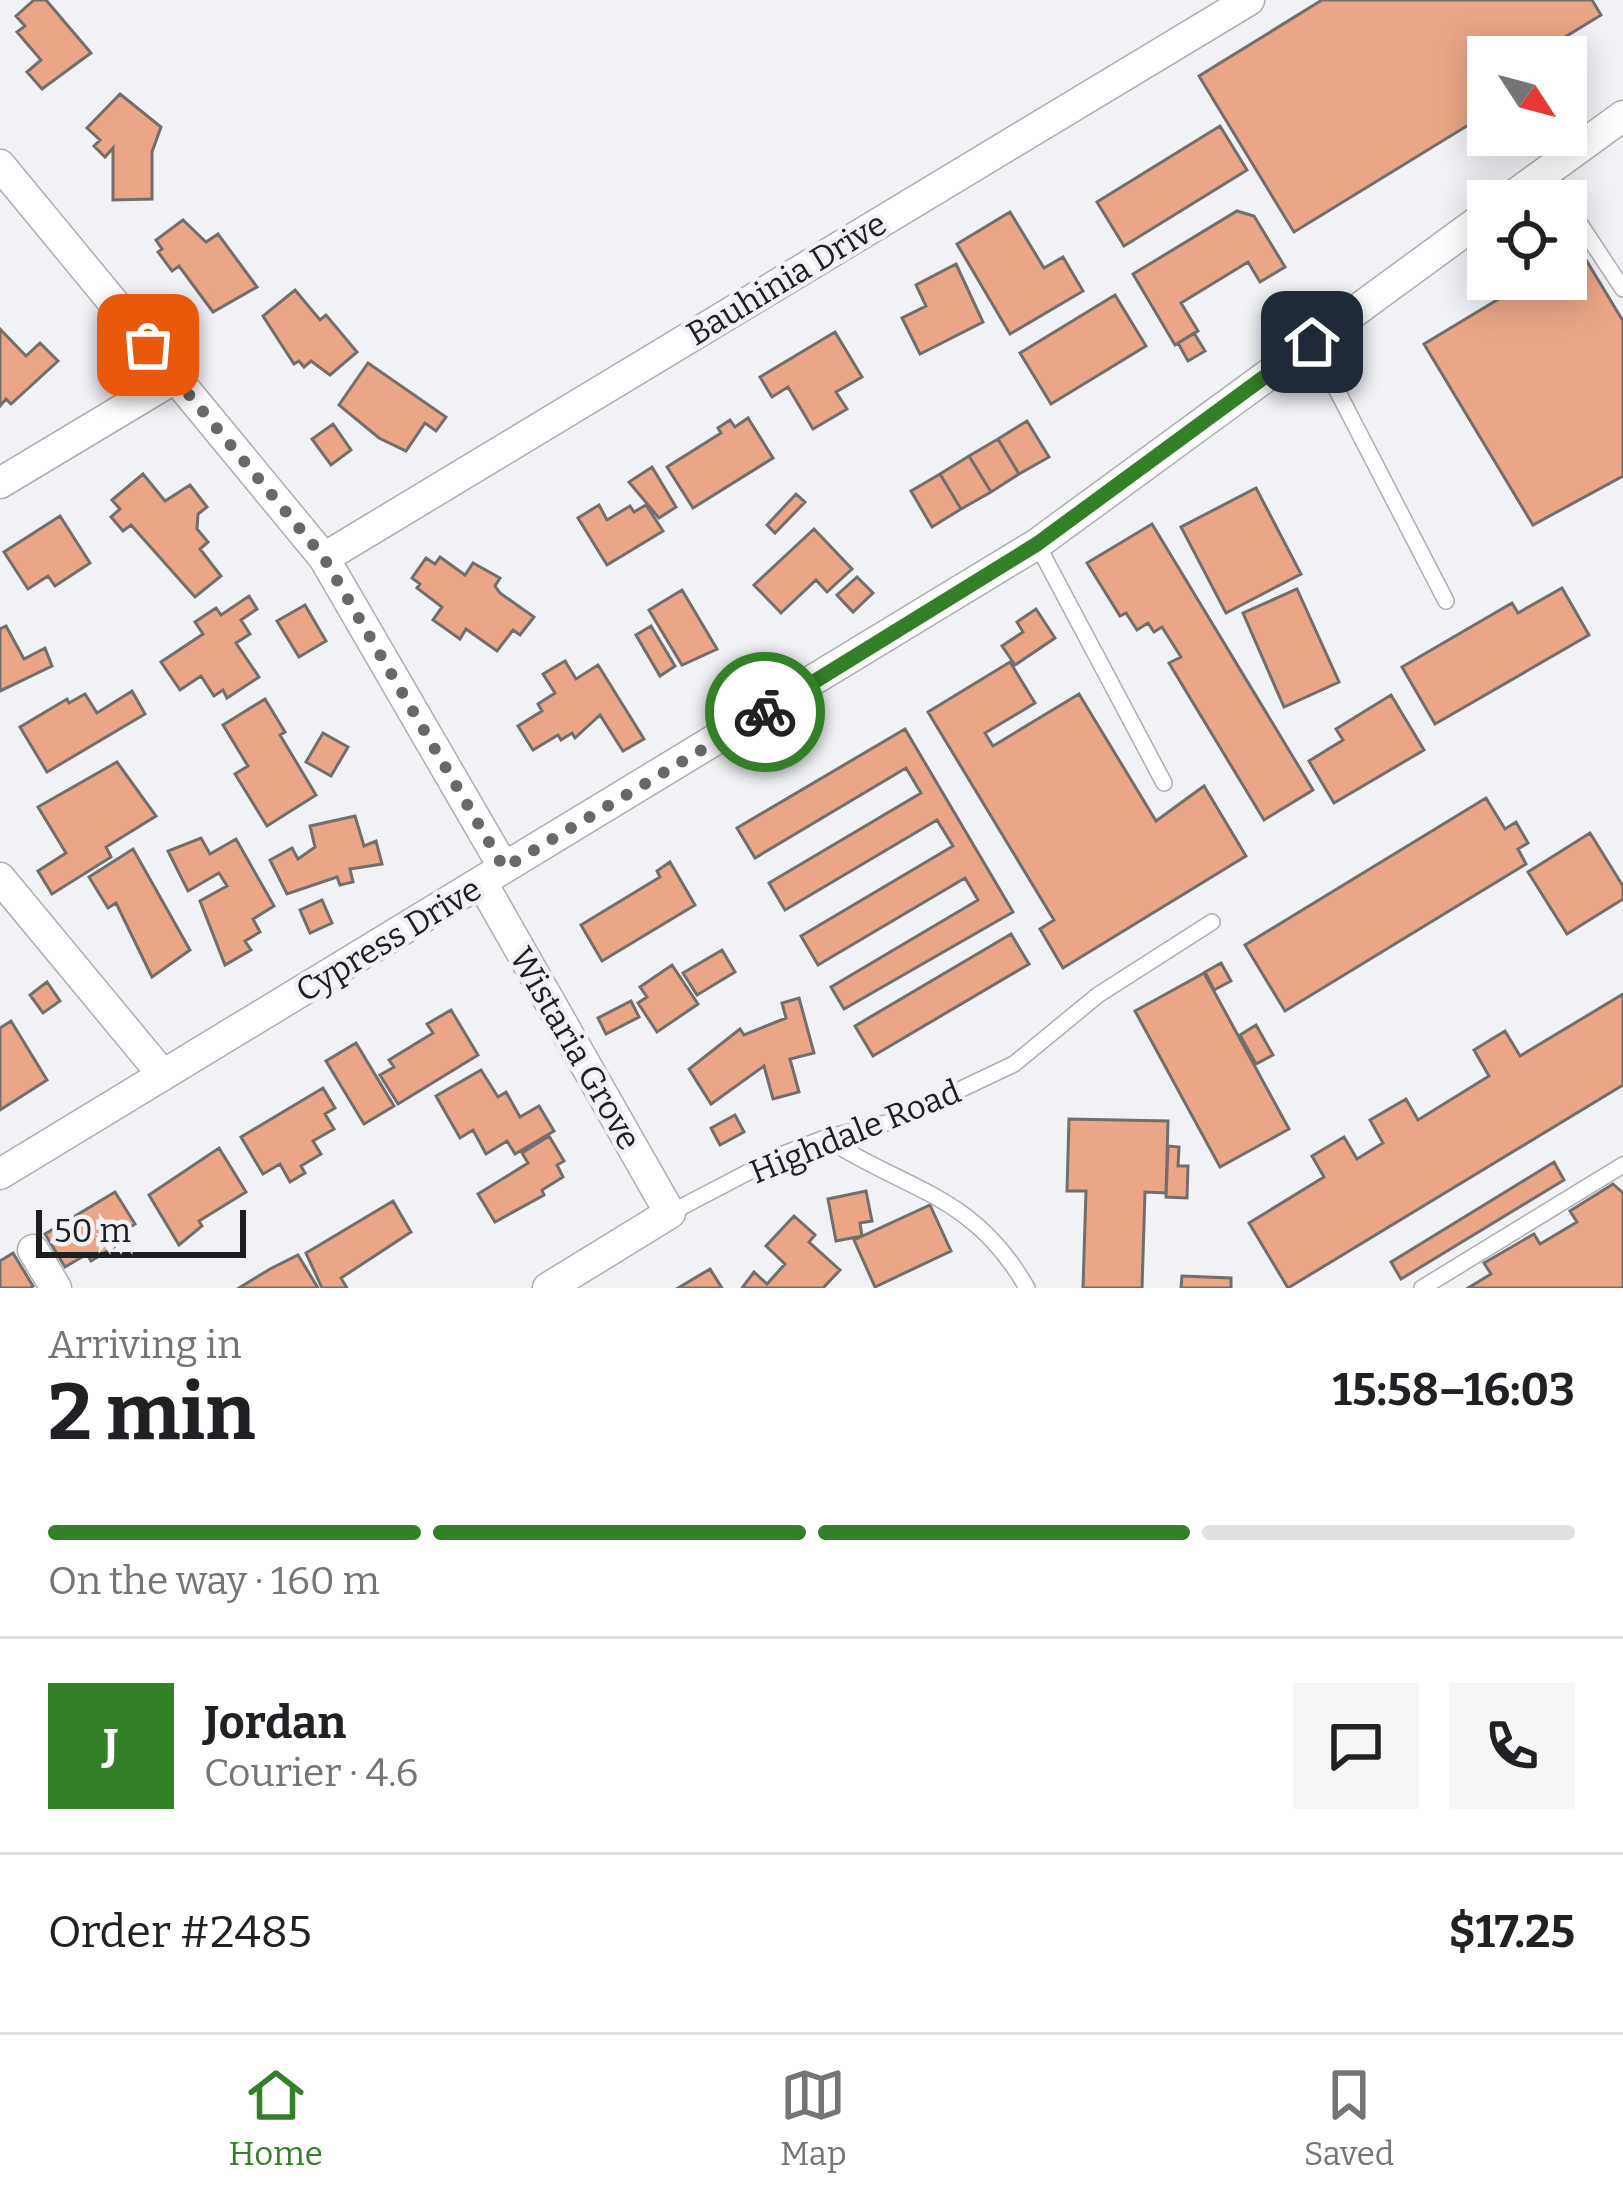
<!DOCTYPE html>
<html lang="en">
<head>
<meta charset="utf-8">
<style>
	:root { --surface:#fff; --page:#f6f6f6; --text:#202124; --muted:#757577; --line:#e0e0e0; --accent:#348028 }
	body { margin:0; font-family:Bitter,serif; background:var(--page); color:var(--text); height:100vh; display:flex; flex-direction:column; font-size:45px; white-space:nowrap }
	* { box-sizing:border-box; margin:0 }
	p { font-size:39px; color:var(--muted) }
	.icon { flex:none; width:66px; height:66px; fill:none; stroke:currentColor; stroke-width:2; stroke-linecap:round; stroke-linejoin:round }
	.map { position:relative; height:1288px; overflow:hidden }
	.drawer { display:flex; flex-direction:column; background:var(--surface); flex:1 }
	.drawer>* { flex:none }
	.needle { width:78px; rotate:126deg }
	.tools { position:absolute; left:1467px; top:36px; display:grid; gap:24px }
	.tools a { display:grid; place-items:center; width:120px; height:120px; border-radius:0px; background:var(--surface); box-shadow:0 6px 30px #0003; font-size:60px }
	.scale { position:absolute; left:36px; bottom:30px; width:210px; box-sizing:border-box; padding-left:12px; border:6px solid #1d1e1f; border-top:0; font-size:33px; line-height:42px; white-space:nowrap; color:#1d1e1f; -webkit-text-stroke:9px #f0f2f5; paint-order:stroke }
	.pin { position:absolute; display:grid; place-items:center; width:102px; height:102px; color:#fff; margin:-51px; border-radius:24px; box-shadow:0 6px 18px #0006 }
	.courier { position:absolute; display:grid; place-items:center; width:120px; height:120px; margin:-60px; border:9px solid #348028; border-radius:50%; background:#fff; color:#222; box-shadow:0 3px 15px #0007 }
	.overview em { font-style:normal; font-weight:700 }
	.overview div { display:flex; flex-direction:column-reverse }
	.overview { display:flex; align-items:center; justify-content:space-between; height:204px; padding:0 48px }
	h1 { font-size:78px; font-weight:700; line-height:90px }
	.bar { display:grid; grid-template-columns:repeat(4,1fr); gap:18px 12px; align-content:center; height:144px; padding:0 48px }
	.bar i { height:15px; border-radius:9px; background:var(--line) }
	.bar .on { background:var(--accent) }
	.bar p { grid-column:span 4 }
	.line { display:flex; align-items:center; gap:30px; padding:0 48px; border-top:3px solid var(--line) }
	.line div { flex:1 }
	.round { display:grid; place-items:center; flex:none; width:126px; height:126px; border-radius:0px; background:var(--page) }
	.tab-bar { display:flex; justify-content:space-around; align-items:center; height:168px; border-top:3px solid var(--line); background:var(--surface); font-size:33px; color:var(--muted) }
	.tab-bar a { display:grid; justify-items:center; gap:6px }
	.tab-bar .on { color:var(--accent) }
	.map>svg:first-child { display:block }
	.building { fill:#eaa686; stroke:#716e6c; stroke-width:3 }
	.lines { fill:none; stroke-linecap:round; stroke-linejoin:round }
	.service-casing { stroke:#acaeb1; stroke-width:18 }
	.minor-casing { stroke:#acaeb1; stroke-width:33 }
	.service { stroke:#fff; stroke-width:15 }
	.minor { stroke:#fff; stroke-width:30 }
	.done { stroke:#67686a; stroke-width:12; stroke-dasharray:0 21.6 }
	.route { stroke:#348028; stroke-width:15 }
	.labels { text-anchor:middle; stroke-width:9; stroke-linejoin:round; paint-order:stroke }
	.street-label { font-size:33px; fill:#1d1e1f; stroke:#f0f2f5 }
</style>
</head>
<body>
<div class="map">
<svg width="1623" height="1288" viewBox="0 0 1623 1288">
	<rect width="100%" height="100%" fill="#f0f2f5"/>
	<path class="building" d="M34,0H46L91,53L42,89L27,72L41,60L17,32L25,26L16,16Z
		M1322,0H1592L1601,15L1539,53L1542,57H1488V113L1294,232L1199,76Z
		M120,94L161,127L152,152V199L113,200V148L105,157L94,146L100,140L87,128Z
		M1220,126L1247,170L1124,246L1097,202Z
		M1237,211L1254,216L1285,267L1260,282L1248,262L1181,303L1198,331L1175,345L1133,274Z
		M1010,212L1044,268L1063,257L1083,291L1010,334L957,244Z
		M183,220L206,242L218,234L257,287L213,312L179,266L172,271L158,252L162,249L156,240Z
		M1580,250L1623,321V476L1533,525L1424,344L1532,279H1566V258Z
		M956,264L983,322L920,354L902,318L926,306L916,285Z
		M295,290L320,320L326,315L357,352L330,375L311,361L304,367L299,361L294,364L263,316Z
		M1115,295L1146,346L1051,404L1020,353Z
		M0,329L26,356L40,343L58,361L11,404L6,399L0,406Z
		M835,332L862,377L836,392L847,409L813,429L788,387L772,397L760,377Z
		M1194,333L1205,351L1188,361L1178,343Z
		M368,363L446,417L436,431L425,423L406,451L379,438L339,405Z
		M748,418L773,458L693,508L667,467L721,433L718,428L730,420L735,427Z
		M1027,421L1049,457L1019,474L998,439Z
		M333,424L351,450L331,465L312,439Z
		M998,439L1019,474L991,492L969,456Z
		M969,456L991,492L961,509L940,474Z
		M652,467L676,507L659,518L629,482Z
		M143,474L165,501L190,485L207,507L198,514L197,529L208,542L200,549L221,576L195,597L131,525L123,531L111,517L120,509L112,500Z
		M940,474L961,509L932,527L911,491Z
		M1256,488L1301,574L1226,613L1181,527Z
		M796,494L805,502L775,533L767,525Z
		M599,505L607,520L630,506L634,512L646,505L663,531L607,565L578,518Z
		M60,516L90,563L55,586L48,576L28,589L4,552Z
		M1152,524L1313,790L1264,820L1169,663L1181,657L1162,627L1154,632L1148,623L1137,630L1126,613L1120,616L1087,563Z
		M814,529L852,569L827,592L816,580L781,613L754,585Z
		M440,557L465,575L473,563L500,578L495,586L500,593L534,617L520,635L513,630L497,651L466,629L460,639L433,620L442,607L417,588L420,584L412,578L426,558L435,564Z
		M857,577L873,593L853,612L837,595Z
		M1562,588L1589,635L1435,724L1402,667L1512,603L1518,613Z
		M1297,589L1339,682L1284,707L1243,613Z
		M682,590L717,649L682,665L649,610Z
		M249,596L257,609L241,620L250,634L236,643L259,677L227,698L223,690L214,696L201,676L180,690L161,662L203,634L195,622L216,608L221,615Z
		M305,605L326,641L299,657L277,621Z
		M1036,609L1055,638L1015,665L1002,646L1023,632L1017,622Z
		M6,626L24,659L45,648L52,666L0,691V629Z
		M651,626L675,666L660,676L636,635Z
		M565,661L576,679L598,665L644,739L623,751L600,715L575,738L572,733L561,740L558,735L533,750L518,726L542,711L538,704L555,693L543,674Z
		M1010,662L1035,703L985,733L993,746L1079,694L1156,821L1204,786L1246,856L1063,968L1040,929L1054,920L928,712Z
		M132,691L145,714L47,772L20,727L67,699L69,703L85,694L97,713Z
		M1391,695L1424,750L1334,803L1309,761L1343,740L1336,729Z
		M265,699L285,732L280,735L316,795L267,826L235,774L248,766L223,725Z
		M905,729L1013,912L844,1009L831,987L978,900L965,878L818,965L801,936L953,846L937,820L785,910L769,883L921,793L906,768L755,858L737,828Z
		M323,733L348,747L331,776L306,762Z
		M117,762L156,816L106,847L111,857L52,894L38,871L66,853L38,807Z
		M1486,798L1505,829L1516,822L1528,843L1518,849L1526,864L1285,1011L1245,945Z
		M355,816L364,846L376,841L382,864L350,869L353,882L340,885L337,877L287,894L270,860L292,848L298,859L315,847L310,826Z
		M1590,833L1623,886V899L1567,934L1528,872Z
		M201,838L210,854L236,839L274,906L253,919L260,932L245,941L251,950L225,965L200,901L227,886L219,873L188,891L168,851Z
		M133,849L190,950L152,977L116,903L108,908L89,877Z
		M670,862L695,905L602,961L581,925L660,877L657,871Z
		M322,900L332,923L310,933L300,910Z
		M1011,934L1029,964L873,1056L855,1026Z
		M722,950L735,972L697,995L683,973Z
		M1221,963L1231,981L1214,990L1205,972Z
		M672,965L698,1004L657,1032L638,1003L647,997L640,987Z
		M1204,973L1289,1129L1220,1167L1135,1011Z
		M47,982L60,1001L43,1013L30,995Z
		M1623,994V1085L1288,1288L1249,1223L1324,1177L1312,1156L1344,1137L1357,1159L1383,1143L1370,1120L1406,1099L1418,1120L1489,1076L1474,1050L1505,1031L1520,1056Z
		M799,998L814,1053L790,1059L799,1092L773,1099L764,1066L711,1104L689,1069L740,1029L744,1035L786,1018L782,1003Z
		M631,1001L639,1017L606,1034L598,1018Z
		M451,1010L478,1055L398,1104L380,1075L394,1067L389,1060L433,1033L427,1024Z
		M11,1021L47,1080L0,1110V1028Z
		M1256,1025L1273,1055L1256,1064L1240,1035Z
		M356,1043L394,1106L364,1124L326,1061Z
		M481,1070L498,1097L506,1092L520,1117L539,1106L554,1131L515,1154L507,1141L486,1154L473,1130L460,1138L436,1096Z
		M323,1088L335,1108L325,1114L334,1129L313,1141L321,1154L301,1166L305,1173L290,1182L280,1164L263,1174L241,1137Z
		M735,1115L744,1132L720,1145L711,1128Z
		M1069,1119L1168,1121L1166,1193L1145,1192L1142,1288H1083L1086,1191H1067Z
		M549,1136L564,1161L557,1165L563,1177L542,1190L544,1195L495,1222L478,1194L528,1163L522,1153Z
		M1168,1146L1179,1147L1178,1166H1188L1187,1198L1166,1197Z
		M219,1148L246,1192L199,1221L202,1226L179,1245L149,1195Z
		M1554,1162L1564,1180L1401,1279L1391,1262Z
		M1613,1184L1623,1193V1288H1468L1491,1274L1484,1263L1534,1234L1540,1244L1577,1222L1570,1211Z
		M866,1191L872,1221L860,1223L862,1236L836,1241L828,1199Z
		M115,1192L135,1224L109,1240L114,1247L91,1261L87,1254L65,1267L45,1234Z
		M393,1201L411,1232L341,1278L347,1288H322L306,1253Z
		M930,1205L951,1251L875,1287L854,1240Z
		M794,1216L815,1235L809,1242L840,1270L823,1288H742L754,1272L767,1284L785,1264L766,1246Z
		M13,1253L33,1286L30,1288H0V1261Z
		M298,1255L318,1288H239L270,1269Z
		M710,1269L722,1288H678Z
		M1182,1276L1231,1278V1288H1181Z"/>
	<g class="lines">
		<defs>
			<path id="service" d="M1566,203L1623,289
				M1312,342L1446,601
				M1037,544L1164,783
				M825,1138C907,1191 974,1194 1027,1288
				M670,1213L781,1155L825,1138L894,1121L1014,1064L1098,995L1212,922
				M1422,1288L1623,1165"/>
			<path id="minor" d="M0,165L324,558L504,868
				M1506,201L1623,116
				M0,483L175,378
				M324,558L1249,0
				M0,878L163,1075
				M482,883L670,1213L548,1288
				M0,1174L1037,544L1488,214
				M33,1250L56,1288"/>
		</defs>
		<use href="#service" class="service-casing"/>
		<use href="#minor" class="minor-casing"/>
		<use href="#service" class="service"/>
		<use href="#minor" class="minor"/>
	</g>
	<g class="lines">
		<path class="done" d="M148,345L324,558L504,868L765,712"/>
		<path class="route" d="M765,712L1037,544L1312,342"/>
	</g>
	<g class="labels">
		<g class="street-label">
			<text transform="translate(786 278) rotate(-31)" y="12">Bauhinia Drive</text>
			<text transform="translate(388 939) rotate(-31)" y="12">Cypress Drive</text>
			<text transform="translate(576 1048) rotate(60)" y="12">Wistaria Grove</text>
			<text transform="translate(855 1131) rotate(-22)" y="12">Highdale Road</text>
		</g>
	</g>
</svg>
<div class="tools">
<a><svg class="needle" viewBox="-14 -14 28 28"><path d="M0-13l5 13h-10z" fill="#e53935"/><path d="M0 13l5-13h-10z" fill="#757577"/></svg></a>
<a><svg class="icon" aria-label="locate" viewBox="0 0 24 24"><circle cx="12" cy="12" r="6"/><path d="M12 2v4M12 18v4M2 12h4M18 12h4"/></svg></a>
</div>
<div class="scale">50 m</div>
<div class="pin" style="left:148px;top:345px;background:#ea580c"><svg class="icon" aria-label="bag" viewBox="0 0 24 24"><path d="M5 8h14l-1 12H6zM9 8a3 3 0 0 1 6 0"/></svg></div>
<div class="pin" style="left:1312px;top:342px;background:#1f2937"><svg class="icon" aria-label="home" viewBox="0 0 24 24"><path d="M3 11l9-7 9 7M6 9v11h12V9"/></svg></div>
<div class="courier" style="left:765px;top:712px"><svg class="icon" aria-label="bike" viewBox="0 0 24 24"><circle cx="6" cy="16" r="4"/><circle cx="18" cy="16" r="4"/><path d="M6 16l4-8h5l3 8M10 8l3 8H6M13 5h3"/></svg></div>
</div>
<section class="drawer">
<div class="overview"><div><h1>2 min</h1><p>Arriving in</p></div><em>15:58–16:03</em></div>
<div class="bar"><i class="on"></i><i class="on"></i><i class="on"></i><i></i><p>On the way · 160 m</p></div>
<div class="line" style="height:216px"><b class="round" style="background:var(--accent);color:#fff">J</b><div><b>Jordan</b><p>Courier · 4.6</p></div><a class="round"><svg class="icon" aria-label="chat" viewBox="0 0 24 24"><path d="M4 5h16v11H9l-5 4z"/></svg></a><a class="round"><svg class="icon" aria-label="phone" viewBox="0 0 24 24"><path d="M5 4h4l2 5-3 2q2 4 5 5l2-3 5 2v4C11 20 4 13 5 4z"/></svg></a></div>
<div class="line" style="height:156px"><div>Order #2485</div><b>$17.25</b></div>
</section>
<nav class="tab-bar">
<a class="on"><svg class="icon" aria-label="home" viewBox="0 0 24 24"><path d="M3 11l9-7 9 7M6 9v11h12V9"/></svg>Home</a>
<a><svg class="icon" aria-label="map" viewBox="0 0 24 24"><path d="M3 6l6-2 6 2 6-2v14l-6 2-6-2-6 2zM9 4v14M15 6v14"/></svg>Map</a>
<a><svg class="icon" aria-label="saved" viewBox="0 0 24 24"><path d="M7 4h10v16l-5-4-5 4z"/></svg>Saved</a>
</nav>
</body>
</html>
